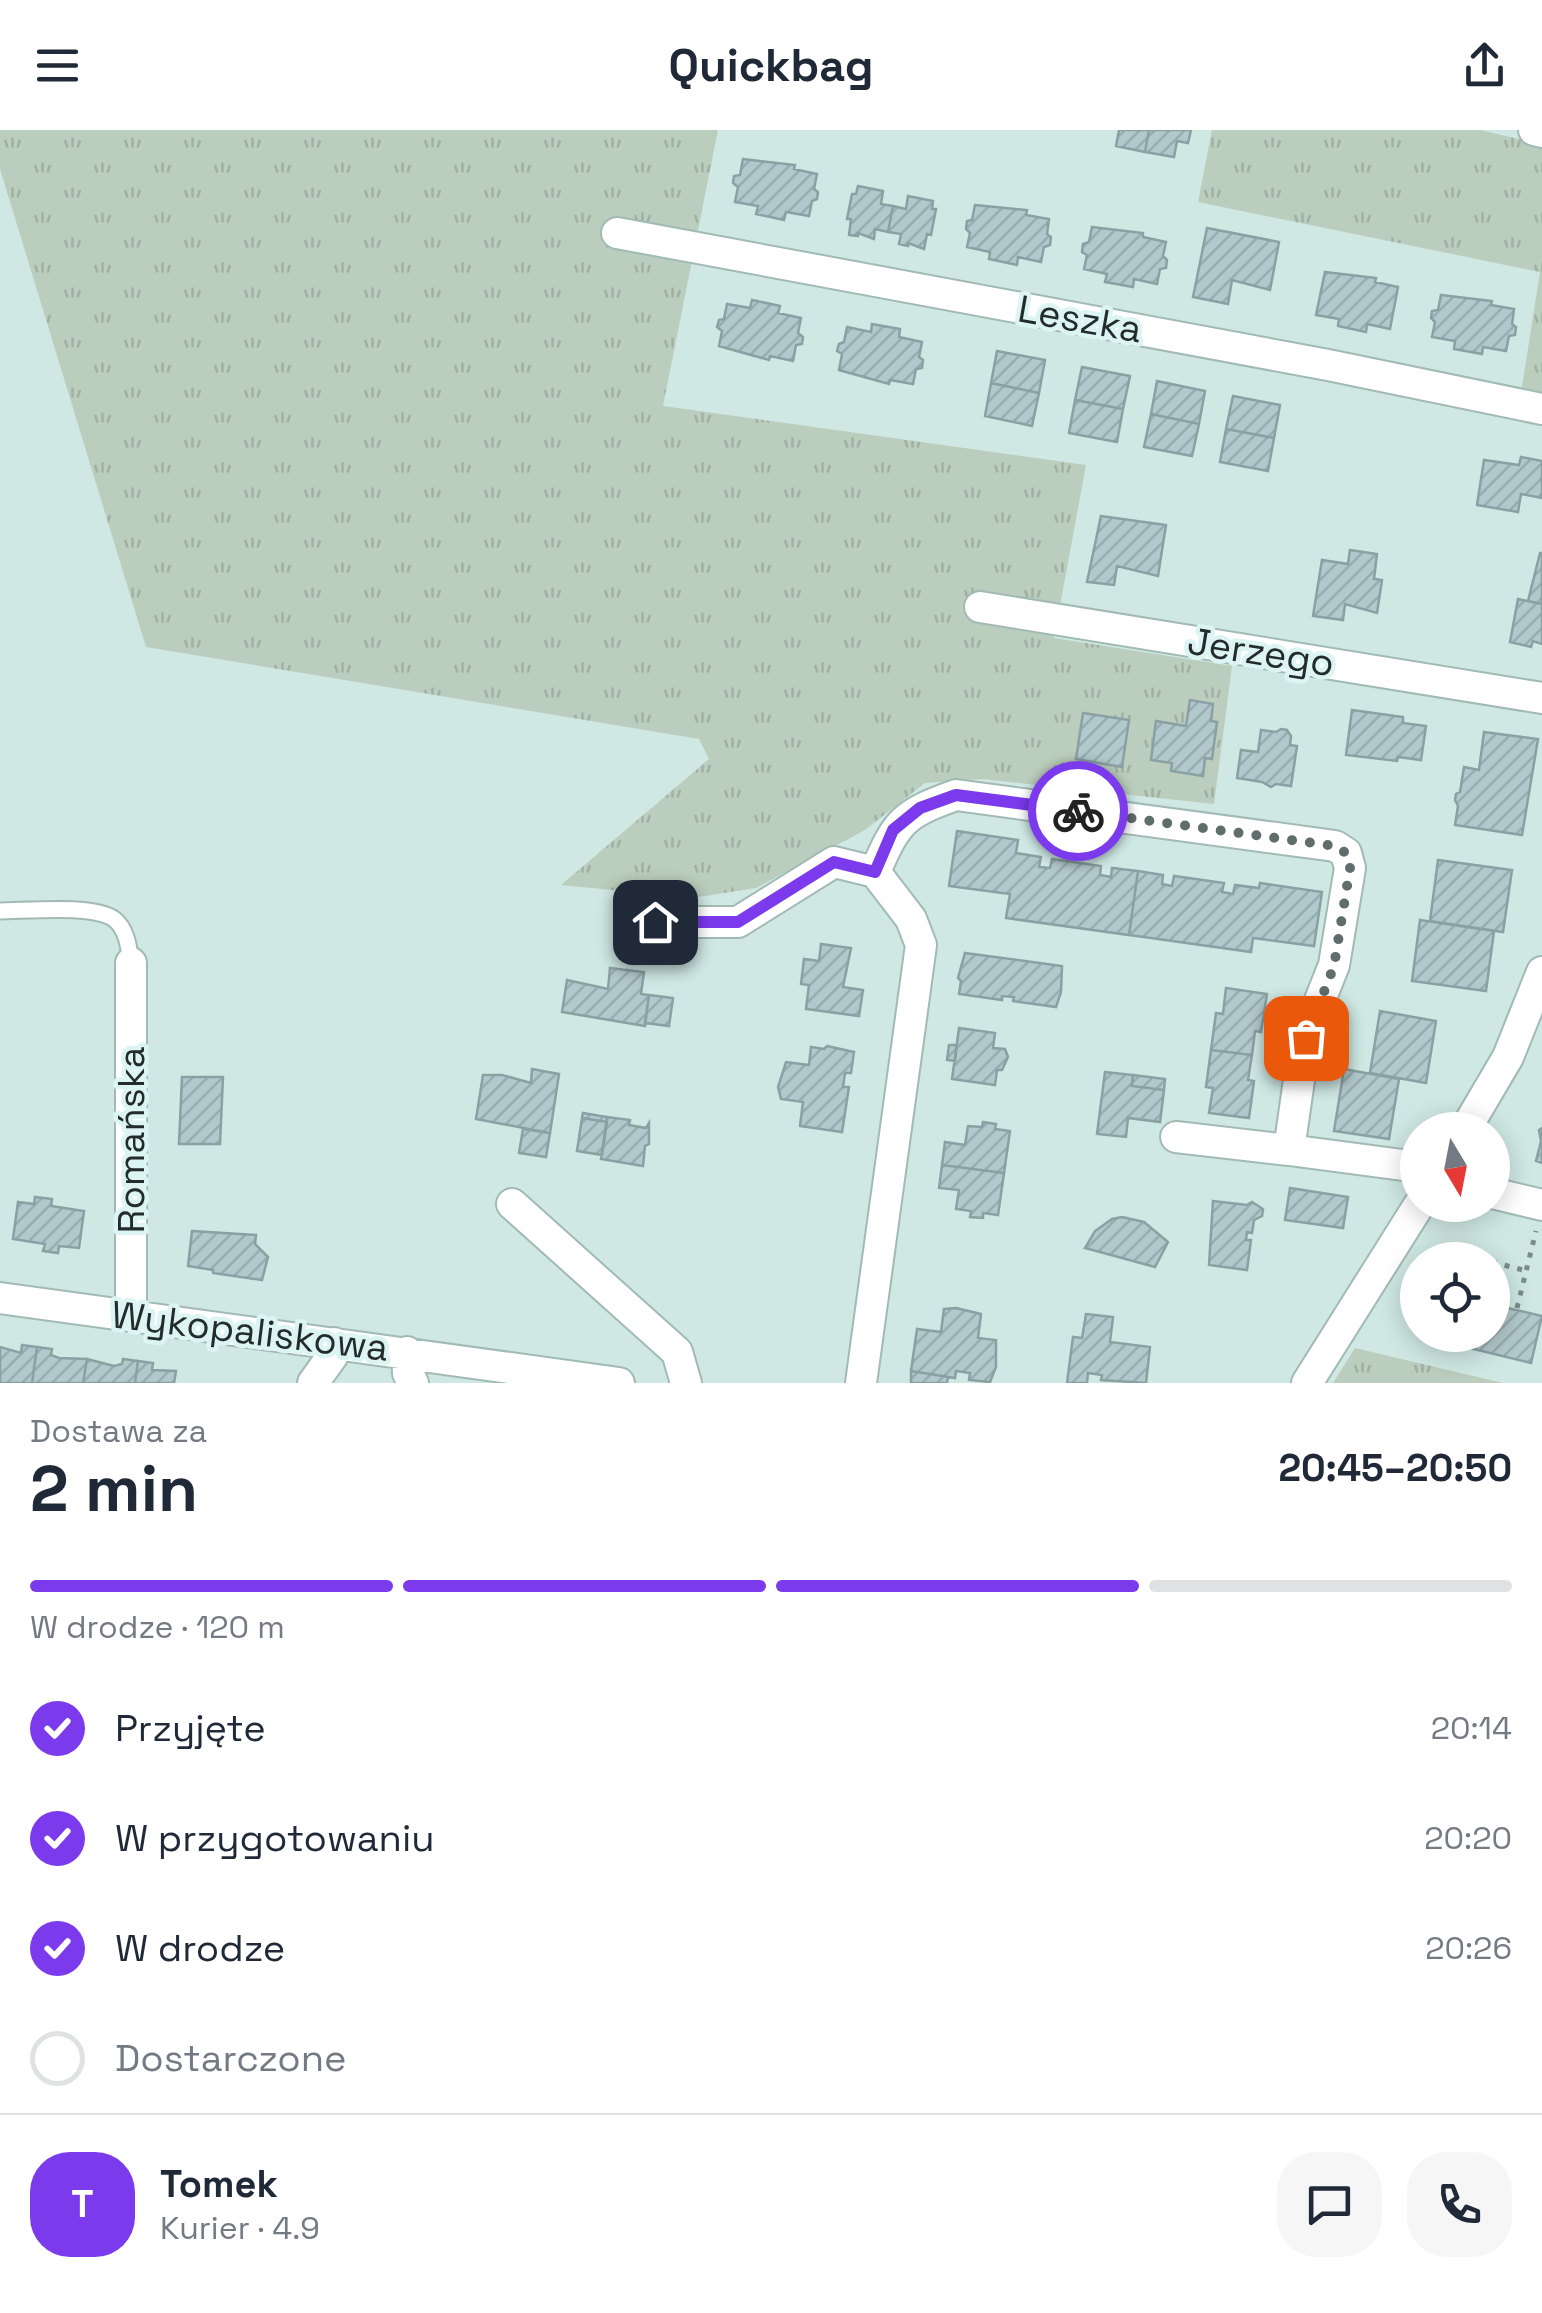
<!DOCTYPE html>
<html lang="pl">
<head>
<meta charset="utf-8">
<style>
	:root { --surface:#fff; --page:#f6f6f7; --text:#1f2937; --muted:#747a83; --line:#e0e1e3; --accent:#7c3aed }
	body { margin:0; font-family:"Space Grotesk",sans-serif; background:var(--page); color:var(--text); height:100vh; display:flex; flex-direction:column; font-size:38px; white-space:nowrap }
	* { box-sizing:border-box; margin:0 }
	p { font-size:32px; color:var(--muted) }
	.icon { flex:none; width:55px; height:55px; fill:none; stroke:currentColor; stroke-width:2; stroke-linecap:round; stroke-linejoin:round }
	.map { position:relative; height:1253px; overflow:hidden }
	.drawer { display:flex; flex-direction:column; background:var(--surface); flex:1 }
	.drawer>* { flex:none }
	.needle { width:65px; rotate:170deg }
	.controls { position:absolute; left:1400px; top:982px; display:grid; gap:20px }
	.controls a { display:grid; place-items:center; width:110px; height:110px; border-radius:50%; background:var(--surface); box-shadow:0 5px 25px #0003; font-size:50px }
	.pin { position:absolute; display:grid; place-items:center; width:85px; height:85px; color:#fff; margin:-42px; border-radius:20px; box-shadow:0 5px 15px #0006 }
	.courier { position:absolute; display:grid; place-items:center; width:100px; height:100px; margin:-50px; border:8px solid #7c3aed; border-radius:50%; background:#fff; color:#222; box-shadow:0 2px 12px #0007 }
	.overview em { font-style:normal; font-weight:800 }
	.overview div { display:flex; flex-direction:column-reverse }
	.overview { display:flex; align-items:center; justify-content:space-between; height:170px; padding:0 30px }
	h1 { font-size:65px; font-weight:800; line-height:75px }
	.bar { display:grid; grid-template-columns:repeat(4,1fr); gap:15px 10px; align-content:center; height:120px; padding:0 30px }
	.bar i { height:12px; border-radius:8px; background:var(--line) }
	.bar .selected { background:var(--accent) }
	.bar p { grid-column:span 4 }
	.line { display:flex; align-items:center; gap:25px; padding:0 30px; border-top:2px solid var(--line) }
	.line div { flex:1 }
	.round { display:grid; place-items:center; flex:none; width:105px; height:105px; border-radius:40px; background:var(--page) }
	ol { padding:0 30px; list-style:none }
	li { display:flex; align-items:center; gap:30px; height:110px }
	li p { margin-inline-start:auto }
	li .icon { padding:10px; border-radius:50%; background:var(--accent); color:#fff; stroke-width:4 }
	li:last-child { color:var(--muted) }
	li i { width:55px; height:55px; border:5px solid var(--line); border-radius:50% }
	header { display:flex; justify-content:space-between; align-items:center; height:130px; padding:0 30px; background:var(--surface); font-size:45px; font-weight:800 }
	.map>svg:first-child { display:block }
	.grass { fill:url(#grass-tufts) }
	.building { fill:url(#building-hatch); stroke:#8aa1a4; stroke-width:2.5 }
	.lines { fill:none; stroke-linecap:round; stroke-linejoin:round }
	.service-casing { stroke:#a2bab6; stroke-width:19 }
	.minor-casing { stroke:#a2bab6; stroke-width:34 }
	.path { stroke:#7b8c8a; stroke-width:5; stroke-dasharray:5 8; stroke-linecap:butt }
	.service { stroke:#fff; stroke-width:15 }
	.minor { stroke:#fff; stroke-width:30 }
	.done { stroke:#5f6e6c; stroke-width:10; stroke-dasharray:0 18 }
	.route { stroke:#7c3aed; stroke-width:12 }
	.labels { text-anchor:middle; stroke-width:9; stroke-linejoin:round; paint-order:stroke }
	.street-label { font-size:38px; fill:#232c2b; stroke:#ddf5f2 }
</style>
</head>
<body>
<header><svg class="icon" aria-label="menu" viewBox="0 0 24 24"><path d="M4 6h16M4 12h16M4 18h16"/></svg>Quickbag<svg class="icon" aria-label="share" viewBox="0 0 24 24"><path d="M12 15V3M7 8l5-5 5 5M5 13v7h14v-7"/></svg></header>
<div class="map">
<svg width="1542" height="1253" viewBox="0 0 1542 1253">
	<defs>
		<pattern id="grass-tufts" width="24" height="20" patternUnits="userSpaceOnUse" patternTransform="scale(2.5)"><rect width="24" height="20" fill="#bbcdbd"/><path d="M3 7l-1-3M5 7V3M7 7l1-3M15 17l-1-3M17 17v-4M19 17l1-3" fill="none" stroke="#a0b0a3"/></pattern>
		<pattern id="building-hatch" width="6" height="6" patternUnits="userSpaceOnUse" patternTransform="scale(2.5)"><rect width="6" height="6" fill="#b1c9cc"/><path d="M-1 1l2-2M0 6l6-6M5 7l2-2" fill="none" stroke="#98adaf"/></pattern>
	</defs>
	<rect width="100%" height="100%" fill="#cfe8e4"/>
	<path class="grass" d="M0,0H718L663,276L1086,335L1054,508L1232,536L1214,674L982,649L925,653L865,700L756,758L692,768L561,755L709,629L699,609L146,517L0,39Z
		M1212,0H1480L1542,14V268L1521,263L1540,142L1198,72Z
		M1355,1218L1503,1253H1333Z"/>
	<path class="building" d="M1119,0H1149L1145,22L1116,16Z
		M1149,0H1191L1188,13L1177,11L1174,27L1145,22Z
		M743,29L795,35L794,39L817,44L814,59L818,62L817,69L812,71L809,86L786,82L784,90L756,84L758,76L735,72L738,57L733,53L734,46L740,45Z
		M858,56L883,61L881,74L893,76L888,102L875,99L874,109L858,103V106L849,105L851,89H847L852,64H856Z
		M908,66L933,71L932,79H936L931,105L927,104L924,119L908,113V116L899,114L901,104L888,102L893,76L906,79Z
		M975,75L1027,80L1026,85L1049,89L1047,104L1051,107L1050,115L1044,117L1041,132L1018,127L1017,135L989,129L990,122L967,117L970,103L966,99L967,91L972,90Z
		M1092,97L1143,103V107L1166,112L1163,126L1167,130L1166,138L1160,139L1157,154L1134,149L1133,157L1105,152L1107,144L1084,139L1087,125L1082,122L1083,114L1089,112Z
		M1207,98L1279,112L1270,160L1232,150L1228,174L1193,167Z
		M1325,142L1376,148L1375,152L1398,157L1390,199L1367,194L1366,202L1338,196L1339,189L1316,185Z
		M1441,165L1492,171L1491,175L1514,179L1512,194L1516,197L1515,205L1509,206L1506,221L1483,217L1482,224L1454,219L1455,211L1432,207L1435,192L1431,188L1432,181L1438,180Z
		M752,170L780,176L778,183L801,188L798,203L803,207L802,214L796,215L793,231L770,226L769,230L719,216L722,201L717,197L719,190L724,189L727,174L750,178Z
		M872,194L900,199L899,207L922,212L919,227L923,230L922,238L916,239L913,254L890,250L889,254L839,240L842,224L837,221L839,214L844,212L847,197L871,202Z
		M997,221L1045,230L1039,263L991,253Z
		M1082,237L1130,246L1123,279L1075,270Z
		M1157,251L1205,261L1199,294L1151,284Z
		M991,253L1039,263L1032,296L985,286Z
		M1233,266L1280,275L1274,308L1226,299Z
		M1075,270L1123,279L1117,312L1069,303Z
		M1151,284L1199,294L1192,326L1144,317Z
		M1226,299L1274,308L1268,341L1220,332Z
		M1521,327L1542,331V368L1521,364L1518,382L1477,375L1484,330L1519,335Z
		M1101,386L1166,395L1158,446L1117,436L1114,455L1087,452Z
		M1350,420L1377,424L1374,449L1382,450L1377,483L1345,474L1343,490L1313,486L1322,430L1348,434Z
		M1540,423H1542V474L1528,471Z
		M1518,469L1542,474V514L1533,511L1531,517L1510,512Z
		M1190,570L1213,574L1211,591L1217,592L1212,629L1205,628L1203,646L1171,641L1172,633L1151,630L1156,591L1186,596Z
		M1352,580L1403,587V593L1426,596L1421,630L1398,627L1397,631L1346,625Z
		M1083,583L1129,590L1122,637L1076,629Z
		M1281,599L1287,600L1291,606L1290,615L1297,616L1291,656L1276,654L1271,657L1262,652L1237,648L1241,620L1258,622L1261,600L1276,602Z
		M1484,602L1538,609L1522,705L1455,695L1458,676L1455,670L1456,664L1460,662L1464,637L1479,640Z
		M957,701L1018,710L1016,723L1041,727L1039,737L1050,738L1052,729L1101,736L1100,745L1111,747L1112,738L1138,741L1129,805L1006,788L1010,764L949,756Z
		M1438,730L1512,740L1503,802L1430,791Z
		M1138,741L1163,745L1162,754L1172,756L1174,746L1224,753L1222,762L1233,764L1235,755L1259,758L1260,753L1322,762L1314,816L1253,808L1251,822L1129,805Z
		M1420,790L1494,801L1486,861L1412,851Z
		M821,814L851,818L843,857L863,860L859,886L806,879L809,855L801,854L804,829L819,831Z
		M965,823L1062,836L1061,862L1056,877L1013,871L1014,867L1002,866V870L959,864L961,851L958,848Z
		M610,838L644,842L641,864L649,865L645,896L562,882L567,850L608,859Z
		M1226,858L1267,864L1261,902L1255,901L1252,925L1211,920L1216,883L1223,884Z
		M649,865L673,868L669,896L645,893Z
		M1380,881L1436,891L1426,953L1370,943Z
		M959,898L995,903L993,918L1005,919L1008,927L1002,940H997L995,955L952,949Z
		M949,915H957L955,931L947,930Z
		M827,916L854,922L851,943H845L843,957H849L842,1002L800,996L803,972L781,969L778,957L786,932L809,935L811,917L824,919Z
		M1211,920L1252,925L1248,950L1254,951L1249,988L1209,983L1213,958L1206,957Z
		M532,939L559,944L550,1003L476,989L483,945H502L531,953Z
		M1344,939L1399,949L1389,1009L1334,1001Z
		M1105,942L1133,945L1132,956L1164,960L1160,992L1128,988L1126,1007L1097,1004Z
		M1133,945L1165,949L1164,960L1132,956Z
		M182,947H223L220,1014H179Z
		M583,983L607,987V992L582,988Z
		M607,987L630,990L629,995L646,998L649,993V1014L645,1016L643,1036L601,1029Z
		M582,988L607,992L602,1025L577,1021Z
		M983,992L996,994L995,999L1010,1001L1004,1043L942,1035L945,1012L965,1015L968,996L982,997Z
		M1542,998V1033L1536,1031L1541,1011L1539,1000Z
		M523,999L550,1003L546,1027L519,1023Z
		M942,1035L1004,1043L998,1085L983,1083V1088L970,1087L971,1081L956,1079L959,1060L939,1058Z
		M1290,1058L1348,1067L1343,1098L1285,1090Z
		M35,1067L52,1069L51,1076L84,1081L79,1118L59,1116L58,1123L43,1121L45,1114L13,1109L18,1072L34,1074Z
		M1213,1071L1247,1075L1252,1072L1263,1079L1262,1086L1254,1090L1252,1103L1247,1102L1246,1110H1251L1247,1140L1209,1135Z
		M1122,1087L1144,1092L1168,1112L1155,1137L1085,1118L1095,1101L1112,1089Z
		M192,1101L256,1105L255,1114L268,1127L262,1150L213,1143V1140L188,1136Z
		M1492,1149L1505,1152L1499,1176L1542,1186L1531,1233L1441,1211L1442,1205H1492Z
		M956,1178L981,1184L978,1208L996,1210V1237L990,1252L969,1250L970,1243L956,1241L955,1248L911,1241L917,1199L941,1202L944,1179Z
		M1086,1184L1113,1187L1110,1212L1150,1217L1146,1253L1101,1250L1102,1245L1088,1243L1087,1253H1067L1073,1207L1082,1208Z
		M22,1215L37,1217L32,1253H0V1217L21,1223Z
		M37,1217L52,1219L51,1225L59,1228L87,1229L83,1253H32Z
		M87,1229L114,1236L122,1234L123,1229L138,1231L135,1253H83Z
		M138,1231L153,1233L152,1240L176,1241L174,1253H135Z
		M911,1241L948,1247L947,1253H911Z"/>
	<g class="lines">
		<defs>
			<path id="service" d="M0,781C26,781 93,774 114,789C127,799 129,818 131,833"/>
			<path id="minor" d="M1534,0L1542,2
				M617,103L1328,235L1542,279
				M980,477L1542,568
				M655,792H738L834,732L875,742
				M1465,1000L1508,927L1542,842
				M1176,1007L1289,1020
				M1492,1063L1542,1075
				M512,1074L677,1222L686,1253
				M0,1168L619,1253
				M131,1186V833
				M407,1222L408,1243L413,1253
				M313,1253L333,1225L334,1213
				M861,1253L921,815L911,789L875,742C897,691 903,684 956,665L1335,716L1346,723L1350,738L1334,835L1305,908L1289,1020L1418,1037
				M1307,1253L1419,1075"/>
		</defs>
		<use href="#service" class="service-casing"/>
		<use href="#minor" class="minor-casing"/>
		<path class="path" d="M1492,1132L1527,1141
			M1517,1178L1536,1101"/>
		<use href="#service" class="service"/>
		<use href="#minor" class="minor"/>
	</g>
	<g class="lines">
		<path class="done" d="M1078,681L1335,716L1346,723L1350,738L1334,836L1306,908"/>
		<path class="route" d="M655,792H738L834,732L875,742L893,700L920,678L956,665L1078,681"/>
	</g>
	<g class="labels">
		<g class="street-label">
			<text transform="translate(1080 189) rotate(10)" y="13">Leszka</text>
			<text transform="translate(1261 522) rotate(9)" y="13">Jerzego</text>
			<text transform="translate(131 1010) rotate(-90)" y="13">Romańska</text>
			<text transform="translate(250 1201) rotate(7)" y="13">Wykopaliskowa</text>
		</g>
	</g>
</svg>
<div class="controls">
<a><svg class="needle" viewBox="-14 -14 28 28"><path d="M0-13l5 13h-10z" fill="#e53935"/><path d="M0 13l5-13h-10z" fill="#747a83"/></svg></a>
<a><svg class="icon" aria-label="locate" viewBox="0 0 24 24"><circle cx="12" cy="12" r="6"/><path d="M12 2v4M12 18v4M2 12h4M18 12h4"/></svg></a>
</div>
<div class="pin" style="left:1306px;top:908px;background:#ea580c"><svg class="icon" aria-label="bag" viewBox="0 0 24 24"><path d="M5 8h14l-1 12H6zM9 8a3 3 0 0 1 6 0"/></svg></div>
<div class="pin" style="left:655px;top:792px;background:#1f2937"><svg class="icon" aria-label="home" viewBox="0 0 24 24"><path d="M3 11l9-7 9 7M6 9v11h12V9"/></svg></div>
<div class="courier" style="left:1078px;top:681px"><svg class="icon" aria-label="bike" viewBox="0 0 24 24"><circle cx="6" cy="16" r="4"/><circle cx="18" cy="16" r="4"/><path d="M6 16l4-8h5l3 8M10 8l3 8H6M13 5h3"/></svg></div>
</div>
<section class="drawer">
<div class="overview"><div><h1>2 min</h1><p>Dostawa za</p></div><em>20:45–20:50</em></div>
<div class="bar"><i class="selected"></i><i class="selected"></i><i class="selected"></i><i></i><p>W drodze · 120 m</p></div>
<ol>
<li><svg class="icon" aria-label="check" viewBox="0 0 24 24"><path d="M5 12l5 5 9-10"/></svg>Przyjęte<p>20:14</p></li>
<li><svg class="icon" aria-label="check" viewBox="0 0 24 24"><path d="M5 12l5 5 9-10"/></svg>W przygotowaniu<p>20:20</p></li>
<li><svg class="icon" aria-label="check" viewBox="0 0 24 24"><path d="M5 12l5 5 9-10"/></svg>W drodze<p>20:26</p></li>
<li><i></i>Dostarczone</li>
</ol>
<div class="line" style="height:180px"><b class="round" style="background:var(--accent);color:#fff">T</b><div><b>Tomek</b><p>Kurier · 4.9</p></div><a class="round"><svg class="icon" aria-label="chat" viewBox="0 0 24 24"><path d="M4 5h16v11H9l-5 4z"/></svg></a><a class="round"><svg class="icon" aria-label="phone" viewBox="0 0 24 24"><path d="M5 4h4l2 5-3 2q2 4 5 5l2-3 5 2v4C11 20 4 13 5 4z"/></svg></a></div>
</section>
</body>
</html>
